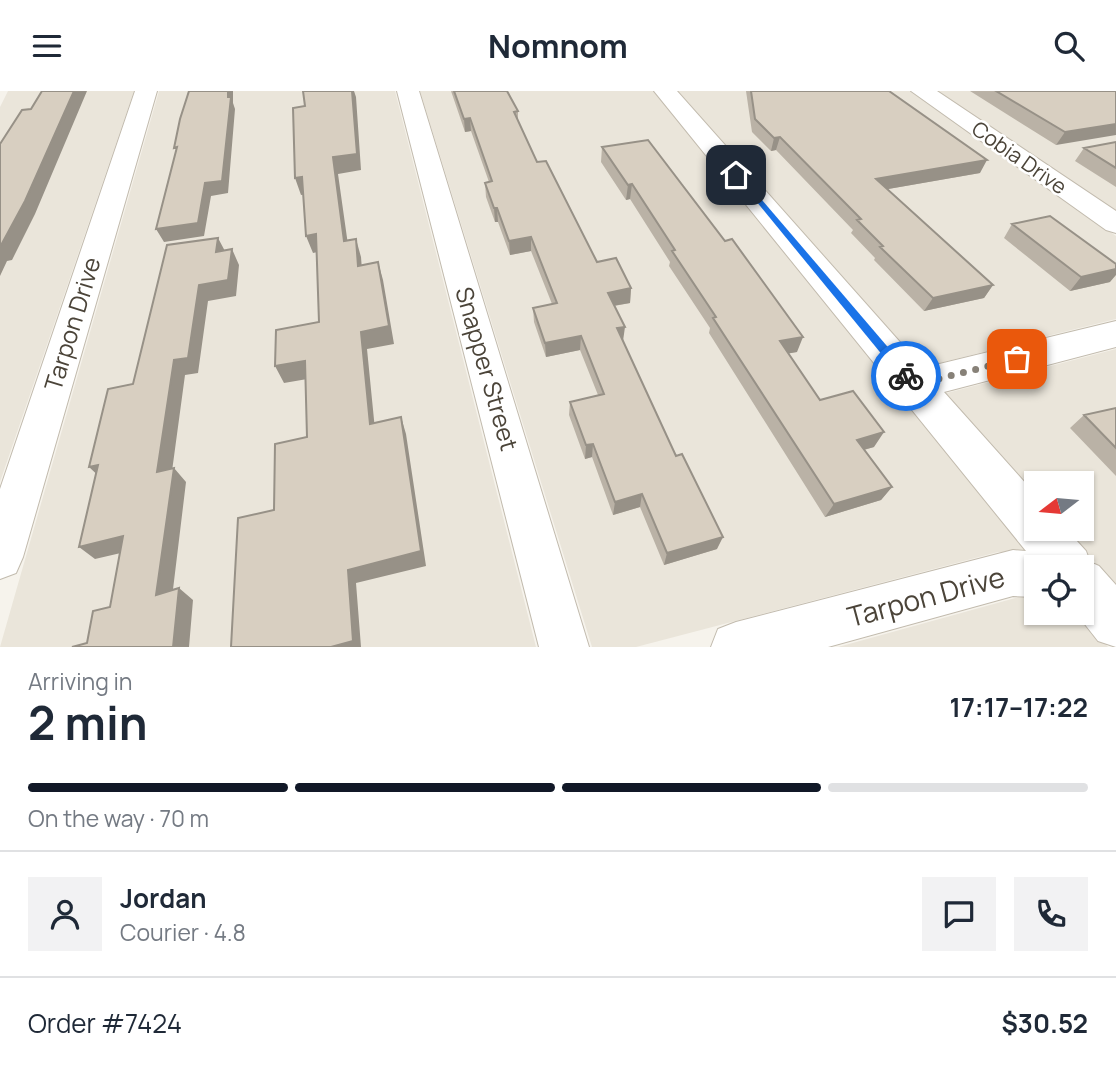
<!DOCTYPE html>
<html lang="en">
<head>
<meta charset="utf-8">
<style>
	:root { --surface:#fff; --page:#f2f2f3; --text:#1f2937; --muted:#747a83; --line:#e0e1e3; --accent:#111827 }
	body { margin:0; font-family:Manrope,sans-serif; background:var(--page); color:var(--text); height:100vh; display:flex; flex-direction:column; font-size:26px; white-space:nowrap }
	* { box-sizing:border-box; margin:0 }
	p { font-size:23px; color:var(--muted) }
	.icon { flex:none; width:38px; height:38px; fill:none; stroke:currentColor; stroke-width:2; stroke-linecap:round; stroke-linejoin:round }
	.map { position:relative; height:556px; overflow:hidden }
	.details { display:flex; flex-direction:column; background:var(--surface); flex:1 }
	.details>* { flex:none }
	.needle { width:46px; rotate:254deg }
	.fabs { position:absolute; left:1024px; top:380px; display:grid; gap:14px }
	.fabs a { display:grid; place-items:center; width:70px; height:70px; border-radius:0px; background:var(--surface); box-shadow:0 2px 5px #0004; font-size:35px }
	.pin { position:absolute; display:grid; place-items:center; width:60px; height:60px; color:#fff; margin:-30px; border-radius:14px; box-shadow:0 4px 10px #0006 }
	.courier { position:absolute; display:grid; place-items:center; width:70px; height:70px; margin:-35px; border:5px solid #1a73e8; border-radius:50%; background:#fff; color:#222; box-shadow:0 2px 9px #0007 }
	.head em { font-style:normal; font-weight:700 }
	.head div { display:flex; flex-direction:column-reverse }
	.head { display:flex; align-items:center; justify-content:space-between; height:119px; padding:0 28px }
	h1 { font-size:46px; font-weight:700; line-height:52px }
	.bar { display:grid; grid-template-columns:repeat(4,1fr); gap:10px 7px; align-content:center; height:84px; padding:0 28px }
	.bar i { height:9px; border-radius:5px; background:var(--line) }
	.bar .selected { background:var(--accent) }
	.bar p { grid-column:span 4 }
	.line { display:flex; align-items:center; gap:18px; padding:0 28px; border-top:2px solid var(--line) }
	.line div { flex:1 }
	.round { display:grid; place-items:center; flex:none; width:74px; height:74px; border-radius:0px; background:var(--page) }
	header { display:flex; justify-content:space-between; align-items:center; height:91px; padding:0 28px; background:var(--surface); font-size:32px; font-weight:700 }
	.map>svg:first-child { display:block }
	.residential { fill:#eae5da }
	.lines { fill:none; stroke-linecap:round; stroke-linejoin:round }
	.minor-casing { stroke:#c2bbae; stroke-width:2 }
	.minor { fill:#fff; fill-rule:evenodd }
	.wall { fill:#bab2a6 }
	.shaded-wall { fill:#979187 }
	.building { fill:#d8cfc1; stroke:#979187; stroke-width:2 }
	.route { fill:#1a73e8 }
	.done { stroke:#878178; stroke-width:7; stroke-dasharray:0 12.6 }
	.labels { text-anchor:middle; stroke-width:5; stroke-linejoin:round; paint-order:stroke }
	.far-street-label { font-size:21px; fill:#4b4439; stroke:#fff }
	.street-label { font-size:24px; fill:#4b4439; stroke:#fff }
	.near-street-label { font-size:28px; fill:#4b4439; stroke:#fff }
</style>
</head>
<body>
<header><svg class="icon" aria-label="menu" viewBox="0 0 24 24"><path d="M4 6h16M4 12h16M4 18h16"/></svg>Nomnom<svg class="icon" aria-label="search" viewBox="0 0 24 24"><circle cx="10" cy="10" r="6"/><path d="M15 15l6 6"/></svg></header>
<div class="map">
<svg width="1116" height="556" viewBox="0 0 1116 556">
	<rect width="100%" height="100%" fill="#f6f3ec"/>
	<path class="residential" d="M8,0H134L0,391V16Z
		M159,0H395L536,556H0Z
		M420,0H653L1031,462L998,461L636,556H592Z
		M678,0H910L1116,145V228L919,277Z
		M935,0H1116V122Z
		M1116,258V500L1100,482L1092,465L1084,464L1061,438H1082V392H1036V410L943,303Z
		M1026,504L1036,505V522H1080L1108,556H838Z"/>
	<g class="lines">
		<defs>
			<path id="minor" d="M135,0H157L23,466L16,482L0,488V398Z
				M397,0H419L589,556H539Z
				M654,0H677L923,277L1116,230V256L944,301L1036,404V438H1066L1086,460L1090,471L1099,475L1116,494V556L1098,550L1076,522H1082V476H1036V506L1013,505L828,556H711L718,538L736,531L1013,459L1026,460Z
				M911,0H937L1116,120V142L1106,139Z"/>
		</defs>
		<use href="#minor" class="minor-casing"/>
		<use href="#minor" class="minor"/>
	</g>
	<path class="wall" d="M451,0H507L518,20V30L537,71L597,171L631,197L630,212L614,215L623,250L717,458L664,474L640,416L613,424L592,366L585,368L569,324L570,311L598,304L580,259L546,266L534,231L533,217L552,213L531,160L510,164L498,131H495L486,106L485,92L489,91L471,40L465,41Z
		M746,0H889L980,82L888,98L993,194L984,207L924,220L874,169L875,167L851,142L853,139L776,59L771,60L752,41Z
		M970,0H1116L1056,54Z
		M1116,51V96L1075,70L1084,57Z
		M602,56L797,261L788,262L820,309L874,356L864,359L892,396L881,409L825,426L709,242L710,237L669,175L670,171L630,108L626,109L601,71Z
		M1012,133L1110,191L1070,200L1004,147Z
		M1116,317V385L1070,337L1084,324Z"/>
	<path class="shaded-wall" d="M74,0H87L35,123L12,169L7,170L0,185V156Z
		M228,0H233V12L235,18L228,102L211,105L204,145L164,151L156,138L205,92L228,6Z
		M352,0H354L356,6L361,79L338,83L350,168L344,150L333,66Z
		M470,27L471,40L465,41L464,28Z
		M1116,33V44L1056,54L1065,41Z
		M780,46L776,59L771,60L774,47Z
		M987,69L980,82L871,101L876,88Z
		M302,86L308,103L301,104L295,87Z
		M632,93L630,108L626,109L628,94Z
		M494,117H497L498,131H495Z
		M316,143L322,160L313,162L306,145Z
		M531,146V160L510,164L509,150Z
		M218,147L226,162L216,161Z
		M356,148L361,166L363,192L358,175Z
		M232,158L239,174L236,205L208,210L198,282L185,284L170,395L157,381L174,269L199,194Z
		M378,171L383,189L394,253L367,258L376,349L370,333L361,241Z
		M1116,178V184L1110,191L1070,200L1081,186Z
		M993,194L984,207L924,220L933,207Z
		M631,197L630,212L606,216L608,202Z
		M625,236L623,250L617,237Z
		M581,245L580,259L546,266L545,252Z
		M803,246L797,261L774,265L780,250Z
		M305,270L313,287L284,292L275,275Z
		M401,326L406,343L426,475L356,492L361,556H331L348,479Z
		M884,341L874,356L848,363L857,349Z
		M593,353L592,366L585,368L586,354Z
		M98,374L104,390L89,376Z
		M174,377L186,391L171,515L156,504Z
		M892,396L881,409L825,426L834,413Z
		M642,403L640,416L613,424L615,411Z
		M123,445L138,458L95,468L79,456Z
		M723,446L717,458L664,474L667,462Z
		M179,497L193,509L189,556H173Z"/>
	<path class="building" d="M42,0H74L25,110L0,156V53L22,19L31,18Z
		M189,0H228V6H231L222,90L205,92L198,132L156,138L177,56L174,57L180,28Z
		M303,0H352L357,63L333,66L344,150L356,148L358,175L378,171L389,235L361,241L370,333L401,326L421,460L348,479L353,550L331,556H231L238,427L274,419L275,353L307,346L305,270L275,275L276,239L319,231L316,143L306,145L302,86L295,87L293,17L305,15Z
		M454,0H507L518,20L514,21L537,71L546,70L597,171L616,167L631,197L608,202L625,236L617,237L676,365L682,363L723,446L667,462L642,403L615,411L593,353L586,354L570,311L604,303L581,245L545,252L533,217L557,212L531,146L509,150L497,117H494L485,92L492,90L470,27L464,28Z
		M751,0H889L987,69L876,88L993,194L933,207L880,156L883,155L857,129L861,128L780,46L774,47L755,28Z
		M996,0H1116V33L1065,41Z
		M648,49L725,150L732,148L803,246L780,250L820,309L853,300L884,341L857,349L892,396L834,413L713,227L716,226L672,160L675,159L632,93L628,94L602,56Z
		M1116,51V77L1084,57Z
		M1050,125L1116,173V178L1081,186L1012,133Z
		M218,147L216,161L232,158L228,189L199,194L188,267L174,269L157,381L174,377L156,504L179,497L173,556H72L87,552L93,520L110,516L123,445L79,456L98,374L89,376L108,298L133,293L167,154Z
		M1116,317V357L1084,324Z"/>
	<path class="route" d="M733,82H739L910,282V288H902Z"/>
	<g class="lines">
		<path class="done" d="M906,285L914,294L1017,268"/>
	</g>
	<g class="labels">
		<g class="far-street-label">
			<text transform="translate(1019 67) rotate(35)" y="7">Cobia Drive</text>
		</g>
		<g class="street-label">
			<text transform="translate(73 233) rotate(-73)" y="8">Tarpon Drive</text>
			<text transform="translate(486 278) rotate(74)" y="8">Snapper Street</text>
		</g>
		<g class="near-street-label">
			<text transform="translate(926 506) rotate(-15)" y="10">Tarpon Drive</text>
		</g>
	</g>
</svg>
<div class="fabs">
<a><svg class="needle" viewBox="-14 -14 28 28"><path d="M0-13l5 13h-10z" fill="#e53935"/><path d="M0 13l5-13h-10z" fill="#747a83"/></svg></a>
<a><svg class="icon" aria-label="locate" viewBox="0 0 24 24"><circle cx="12" cy="12" r="6"/><path d="M12 2v4M12 18v4M2 12h4M18 12h4"/></svg></a>
</div>
<div class="pin" style="left:1017px;top:268px;background:#ea580c"><svg class="icon" aria-label="bag" viewBox="0 0 24 24"><path d="M5 8h14l-1 12H6zM9 8a3 3 0 0 1 6 0"/></svg></div>
<div class="pin" style="left:736px;top:84px;background:#1f2937"><svg class="icon" aria-label="home" viewBox="0 0 24 24"><path d="M3 11l9-7 9 7M6 9v11h12V9"/></svg></div>
<div class="courier" style="left:906px;top:285px"><svg class="icon" aria-label="bike" viewBox="0 0 24 24"><circle cx="6" cy="16" r="4"/><circle cx="18" cy="16" r="4"/><path d="M6 16l4-8h5l3 8M10 8l3 8H6M13 5h3"/></svg></div>
</div>
<section class="details">
<div class="head"><div><h1>2 min</h1><p>Arriving in</p></div><em>17:17–17:22</em></div>
<div class="bar"><i class="selected"></i><i class="selected"></i><i class="selected"></i><i></i><p>On the way · 70 m</p></div>
<div class="line" style="height:126px"><a class="round"><svg class="icon" aria-label="person" viewBox="0 0 24 24"><circle cx="12" cy="8" r="4"/><path d="M4 21q1-7 8-7t8 7"/></svg></a><div><b>Jordan</b><p>Courier · 4.8</p></div><a class="round"><svg class="icon" aria-label="chat" viewBox="0 0 24 24"><path d="M4 5h16v11H9l-5 4z"/></svg></a><a class="round"><svg class="icon" aria-label="phone" viewBox="0 0 24 24"><path d="M5 4h4l2 5-3 2q2 4 5 5l2-3 5 2v4C11 20 4 13 5 4z"/></svg></a></div>
<div class="line" style="height:91px"><div>Order #7424</div><b>$30.52</b></div>
</section>
</body>
</html>
